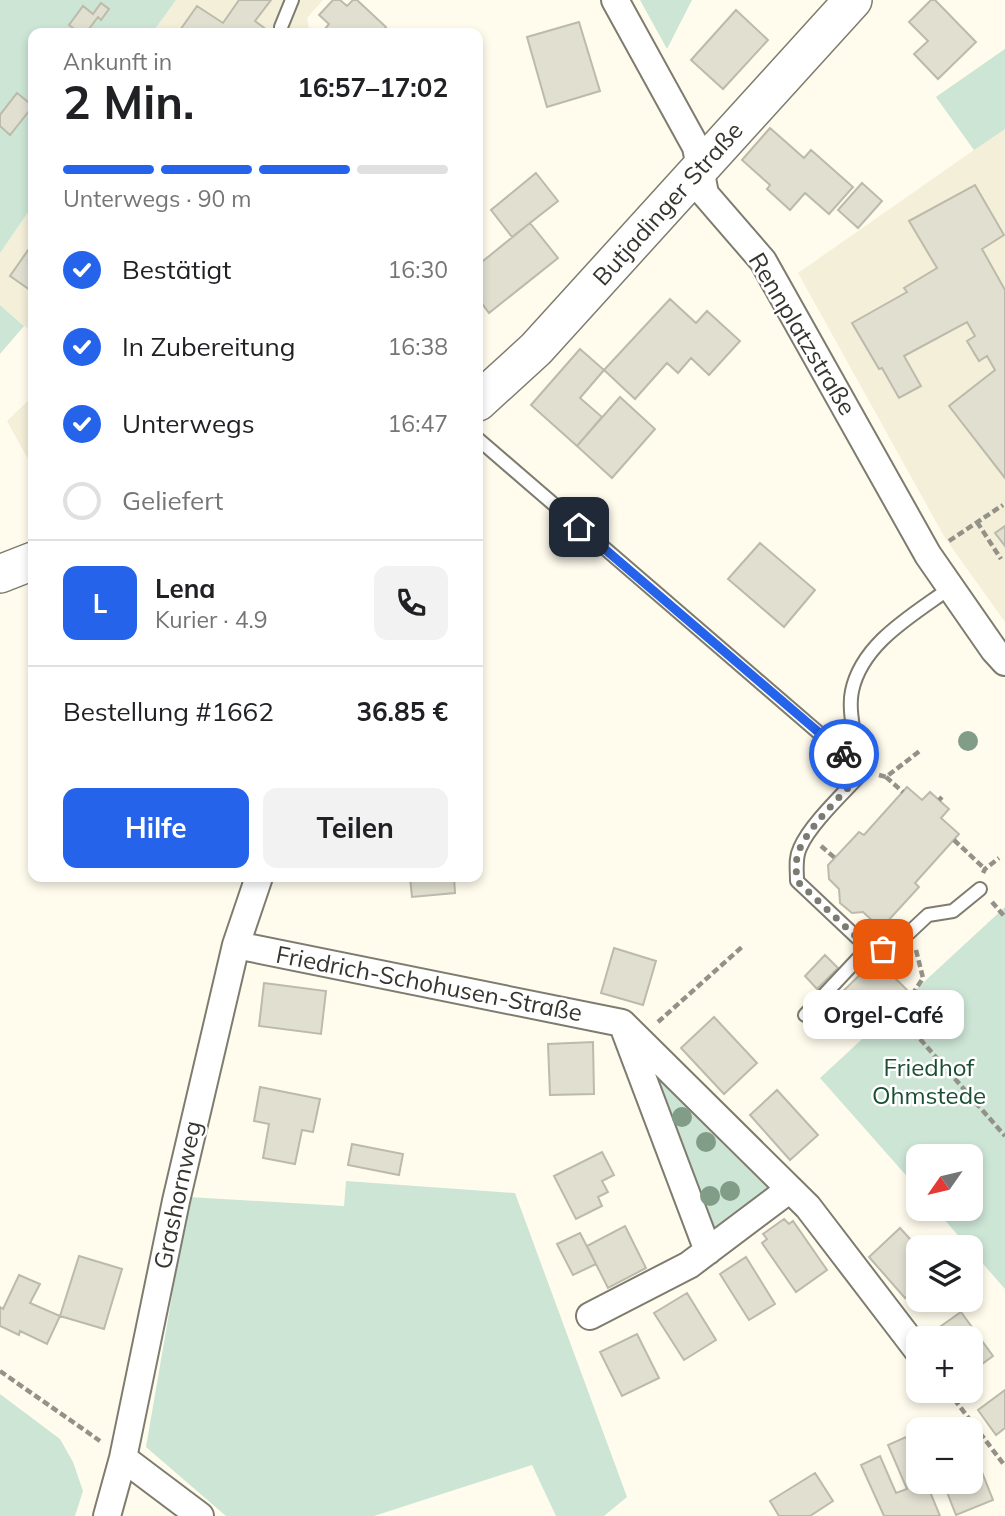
<!DOCTYPE html>
<html lang="de">
<head>
<meta charset="utf-8">
<style>
	:root { --surface:#fff; --page:#f2f2f2; --text:#202124; --muted:#757577; --line:#e0e0e0; --accent:#2563eb }
	body { margin:0; font-family:Mulish,sans-serif; background:var(--page); color:var(--text); height:100vh; display:flex; flex-direction:column; font-size:26px; white-space:nowrap }
	* { box-sizing:border-box; margin:0 }
	p { font-size:23px; color:var(--muted) }
	.icon { flex:none; width:38px; height:38px; fill:none; stroke:currentColor; stroke-width:2; stroke-linecap:round; stroke-linejoin:round }
	.map { position:relative; flex:1; overflow:hidden }
	.side { position:absolute; left:28px; top:28px; width:455px; height:854px; display:flex; flex-direction:column; background:var(--surface); border-radius:14px; box-shadow:0 4px 10px #0003 }
	.side>* { flex:none }
	.needle { width:46px; rotate:236deg }
	.buttons { position:absolute; left:906px; top:1144px; display:grid; gap:14px }
	.buttons a { display:grid; place-items:center; width:77px; height:77px; border-radius:14px; background:var(--surface); box-shadow:0 4px 10px #0003; font-size:35px }
	.pin { position:absolute; display:grid; place-items:center; width:60px; height:60px; color:#fff; margin:-30px; border-radius:14px; box-shadow:0 4px 10px #0006 }
	.courier { position:absolute; display:grid; place-items:center; width:70px; height:70px; margin:-35px; border:5px solid #2563eb; border-radius:50%; background:#fff; color:#222; box-shadow:0 2px 9px #0007 }
	.bubble { position:absolute; height:49px; border-radius:14px; background:var(--surface); box-shadow:0 4px 10px #0003; font-size:23px; font-weight:700; line-height:49px; text-align:center }
	.headline em { font-style:normal; font-weight:700 }
	.headline div { display:flex; flex-direction:column-reverse }
	.headline { display:flex; align-items:center; justify-content:space-between; height:119px; padding:0 35px }
	h1 { font-size:46px; font-weight:700; line-height:52px }
	.bar { display:grid; grid-template-columns:repeat(4,1fr); gap:10px 7px; align-content:center; height:84px; padding:0 35px }
	.bar i { height:9px; border-radius:5px; background:var(--line) }
	.bar .selected { background:var(--accent) }
	.bar p { grid-column:span 4 }
	.line { display:flex; align-items:center; gap:18px; padding:0 35px; border-top:2px solid var(--line) }
	.line div { flex:1 }
	.round { display:grid; place-items:center; flex:none; width:74px; height:74px; border-radius:14px; background:var(--page) }
	ol { padding:0 35px; list-style:none }
	li { display:flex; align-items:center; gap:21px; height:77px }
	li p { margin-inline-start:auto }
	li .icon { padding:7px; border-radius:50%; background:var(--accent); color:#fff; stroke-width:4 }
	li:last-child { color:var(--muted) }
	li i { width:38px; height:38px; border:4px solid var(--line); border-radius:50% }
	.primary-button { display:flex; gap:14px; margin-top:auto; padding:14px 35px }
	.primary-button a { flex:1; height:80px; border-radius:14px; background:var(--accent); color:#fff; font-size:28px; font-weight:700; line-height:80px; text-align:center }
	.primary-button a+a { background:var(--page); color:var(--text) }
	.map>svg:first-child { display:block }
	.built { fill:#f3efd9 }
	.green { fill:#cce5d5 }
	.building { fill:#e1dfd0; stroke:#bcbaab; stroke-width:2 }
	.lines { fill:none; stroke-linecap:round; stroke-linejoin:round }
	.lane-casing { stroke:#7e7c6f; stroke-width:16 }
	.street-casing { stroke:#7e7c6f; stroke-width:30 }
	.secondary-casing { stroke:#7e7c6f; stroke-width:40 }
	.path { stroke:#949288; stroke-width:4.5; stroke-dasharray:7 3.5; stroke-linecap:butt }
	.lane { stroke:#fff; stroke-width:12 }
	.street { stroke:#fff; stroke-width:26 }
	.secondary { stroke:#fff; stroke-width:37 }
	.tree { fill:#819d87 }
	.done { stroke:#7c7b72; stroke-width:7; stroke-dasharray:0 12.6 }
	.route { stroke:#2563eb; stroke-width:9 }
	.labels { text-anchor:middle; stroke-width:5; stroke-linejoin:round; paint-order:stroke }
	.street-label { font-size:24px; fill:#36352f; stroke:#fff }
	.park-label { font-size:24px; fill:#1a4f33; stroke:#fff }
</style>
</head>
<body>
<div class="map">
<svg width="1005" height="1516" viewBox="0 0 1005 1516">
	<rect width="100%" height="100%" fill="#fffced"/>
	<path class="built" d="M176,0H323L307,18L310,33H152Z
		M1005,49V622L945,538L798,273L974,150L936,97Z
		M33,205V333L0,305V253Z
		M33,396V468L7,421Z"/>
	<path class="green" d="M0,0H176L152,33H33V205L0,253Z
		M640,0H692L667,49Z
		M1005,49V129L974,150L936,97Z
		M0,305L24,326L0,354Z
		M1005,907V1289L935,1209H971V1157H919V1190L820,1078Z
		M647,1062L773,1187L713,1233Z
		M346,1181L515,1193L627,1497L604,1516H556L532,1465L374,1516H226L146,1447L189,1197L344,1206Z
		M0,1394L60,1439L73,1462L83,1491L75,1516H0Z"/>
	<path class="building" d="M239,0H271L255,21L267,30V33H178L197,6L223,23Z
		M333,0H340L347,6L353,0H357L386,27L381,33H327L324,30L329,24L319,15Z
		M931,0H935L976,42L938,79L914,54L928,41L909,22Z
		M101,3L109,9L101,20L98,17L86,33H80L69,25L83,6L93,14Z
		M736,10L768,40L723,89L691,60Z
		M579,22L600,91L547,107L527,37Z
		M17,93L33,106L10,135L0,126V115Z
		M770,128L804,158L811,150L853,187L829,214L805,193L790,210L767,189L770,185L742,160Z
		M536,173L558,201L512,237L491,210Z
		M862,183L882,201L858,228L838,210Z
		M975,185L1004,235L982,249L1005,290V478L949,406L995,370L987,356L979,361L967,341L975,336L967,322L904,356L921,386L899,398L882,368L879,369L852,323L907,292L904,288L937,268L909,221Z
		M530,223L558,258L489,313L478,298V265Z
		M33,243V292L10,276Z
		M670,299L696,323L707,311L740,341L709,375L691,358L678,373L667,363L635,399L604,370Z
		M580,349L604,370L580,398L602,417L577,446L531,405Z
		M620,397L655,429L612,478L577,446Z
		M1005,526V546L995,533Z
		M760,543L815,590L784,627L728,579Z
		M907,787L922,800L930,792L949,809L941,818L959,834L915,883L919,887L886,923H875L863,912L852,913L840,903L839,889L829,879L828,865L859,832L864,835Z
		M410,877H454L455,893L412,897Z
		M614,948L656,961L643,1005L601,993Z
		M825,955L838,968L817,989L805,976Z
		M876,959L907,990L862,1034L832,1002Z
		M264,983L326,991L321,1034L259,1026Z
		M714,1017L757,1063L724,1094L681,1048Z
		M593,1042L594,1094L550,1095L548,1044Z
		M260,1087L320,1099L313,1132L302,1130L295,1164L263,1158L269,1124L254,1121Z
		M777,1090L818,1135L790,1160L750,1115Z
		M352,1144L403,1154L399,1175L348,1165Z
		M602,1152L614,1175L602,1181L608,1192L598,1197L602,1206L576,1219L554,1176Z
		M784,1219L789,1224L793,1221L827,1270L796,1292L762,1243L767,1239L763,1234Z
		M625,1226L646,1268L608,1288L587,1246Z
		M900,1228L919,1249V1286L905,1298L869,1257Z
		M580,1233L596,1264L573,1275L557,1244Z
		M79,1256L122,1269L104,1329L60,1316Z
		M746,1257L775,1304L749,1320L720,1274Z
		M19,1275L40,1284L30,1303L60,1316L47,1344L20,1331L19,1335L0,1326V1307L3,1309Z
		M687,1293L716,1340L684,1360L654,1313Z
		M961,1312L993,1356L971,1372V1339H929L927,1336Z
		M637,1334L659,1378L622,1396L600,1352Z
		M1005,1390V1428L996,1435L978,1410Z
		M906,1437L919,1467V1482H926L940,1516H884L861,1465L880,1456L896,1493L907,1489L888,1445Z
		M974,1452L993,1500L956,1515L943,1482H971V1453Z
		M815,1473L833,1501L810,1516H779L770,1501Z"/>
	<g class="lines">
		<defs>
			<path id="lane" d="M281,33V27L292,0
				M478,439L863,771
				M950,588C913,615 862,643 852,691C847,714 858,749 864,771C845,792 810,824 800,848C795,858 797,869 797,881L868,948L883,949L898,943L928,915L953,911L980,889
				M805,1015L868,948"/>
			<path id="street" d="M615,0L696,147L705,194L763,261L928,555L994,650L1005,662
				M236,945L622,1023L808,1207L919,1352
				M625,1031L708,1251
				M590,1316L689,1265L790,1189
				M123,1458L200,1516
				M107,1516L123,1458L176,1201L236,945L259,877"/>
			<path id="secondary" d="M478,402L536,349L853,0
				M0,574L33,561"/>
		</defs>
		<use href="#lane" class="lane-casing"/>
		<use href="#street" class="street-casing"/>
		<use href="#secondary" class="secondary-casing"/>
		<path class="path" d="M977,522L1001,559
			M949,541L1003,505
			M879,775L886,777L921,750
			M886,777L903,792
			M939,800L942,797
			M954,840L985,869
			M821,846L835,858
			M983,873L985,869L999,858
			M992,902L1005,917
			M916,950L923,978L899,1015L1005,1136
			M658,1022L743,946
			M0,1371L100,1441
			M948,1391L1005,1466"/>
		<use href="#lane" class="lane"/>
		<use href="#street" class="street"/>
		<use href="#secondary" class="secondary"/>
	</g>
	<g class="tree">
		<circle cx="968" cy="741" r="10"/>
		<circle cx="682" cy="1117" r="10"/>
		<circle cx="706" cy="1142" r="10"/>
		<circle cx="730" cy="1191" r="10"/>
		<circle cx="710" cy="1196" r="10"/>
	</g>
	<g class="lines">
		<path class="done" d="M844,754L864,771C845,792 811,824 800,848C795,859 796,869 797,881L868,948L883,949"/>
		<path class="route" d="M579,527L844,754"/>
	</g>
	<g class="labels">
		<g class="street-label">
			<text transform="translate(668 204) rotate(-48)" y="8">Butjadinger Straße</text>
			<text transform="translate(802 334) rotate(59)" y="8">Rennplatzstraße</text>
			<text transform="translate(429 984) rotate(11)" y="8">Friedrich-Schohusen-Straße</text>
			<text transform="translate(178 1195) rotate(-78)" y="8">Grashornweg</text>
		</g>
		<g class="park-label">
			<text x="929" y="1076">Friedhof<tspan x="929" dy="28">Ohmstede</tspan></text>
		</g>
	</g>
</svg>
<div class="buttons">
<a><svg class="needle" viewBox="-14 -14 28 28"><path d="M0-13l5 13h-10z" fill="#e53935"/><path d="M0 13l5-13h-10z" fill="#757577"/></svg></a>
<a><svg class="icon" aria-label="layers" viewBox="0 0 24 24"><path d="M12 4l9 5-9 5-9-5zM3 14l9 5 9-5"/></svg></a>
<a>+</a>
<a>−</a>
</div>
<div class="pin" style="left:883px;top:949px;background:#ea580c"><svg class="icon" aria-label="bag" viewBox="0 0 24 24"><path d="M5 8h14l-1 12H6zM9 8a3 3 0 0 1 6 0"/></svg></div>
<div class="pin" style="left:579px;top:527px;background:#1f2937"><svg class="icon" aria-label="home" viewBox="0 0 24 24"><path d="M3 11l9-7 9 7M6 9v11h12V9"/></svg></div>
<div class="courier" style="left:844px;top:754px"><svg class="icon" aria-label="bike" viewBox="0 0 24 24"><circle cx="6" cy="16" r="4"/><circle cx="18" cy="16" r="4"/><path d="M6 16l4-8h5l3 8M10 8l3 8H6M13 5h3"/></svg></div>
<div class="bubble" style="left:803px;top:990px;width:161px">Orgel-Café</div>
<section class="side">
<div class="headline"><div><h1>2 Min.</h1><p>Ankunft in</p></div><em>16:57–17:02</em></div>
<div class="bar"><i class="selected"></i><i class="selected"></i><i class="selected"></i><i></i><p>Unterwegs · 90 m</p></div>
<ol>
<li><svg class="icon" aria-label="check" viewBox="0 0 24 24"><path d="M5 12l5 5 9-10"/></svg>Bestätigt<p>16:30</p></li>
<li><svg class="icon" aria-label="check" viewBox="0 0 24 24"><path d="M5 12l5 5 9-10"/></svg>In Zubereitung<p>16:38</p></li>
<li><svg class="icon" aria-label="check" viewBox="0 0 24 24"><path d="M5 12l5 5 9-10"/></svg>Unterwegs<p>16:47</p></li>
<li><i></i>Geliefert</li>
</ol>
<div class="line" style="height:126px"><b class="round" style="background:var(--accent);color:#fff">L</b><div><b>Lena</b><p>Kurier · 4.9</p></div><a class="round"><svg class="icon" aria-label="phone" viewBox="0 0 24 24"><path d="M5 4h4l2 5-3 2q2 4 5 5l2-3 5 2v4C11 20 4 13 5 4z"/></svg></a></div>
<div class="line" style="height:91px"><div>Bestellung #1662</div><b>36.85 €</b></div>
<div class="primary-button"><a>Hilfe</a><a>Teilen</a></div>
</section>
</div>
</body>
</html>
